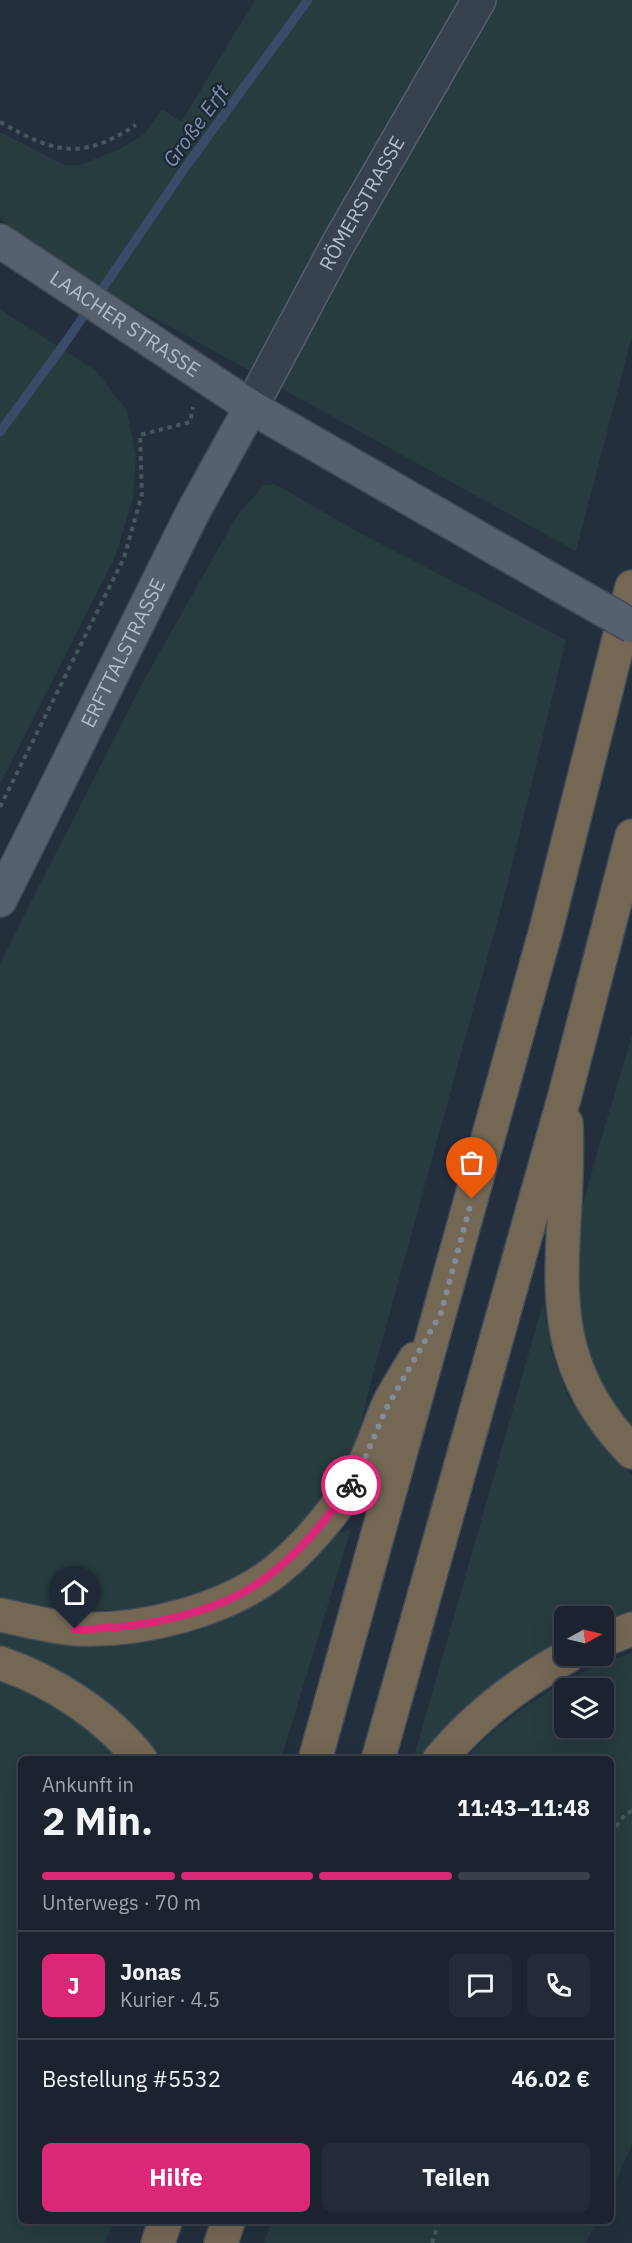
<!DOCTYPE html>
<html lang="de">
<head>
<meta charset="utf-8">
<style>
	:root { --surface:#1b232e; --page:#242b36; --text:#f1f3f6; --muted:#a0a4aa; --line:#39404a; --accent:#db2777 }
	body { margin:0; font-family:"IBM Plex Sans",sans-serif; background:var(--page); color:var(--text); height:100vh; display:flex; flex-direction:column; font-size:22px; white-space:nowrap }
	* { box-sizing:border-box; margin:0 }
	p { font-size:20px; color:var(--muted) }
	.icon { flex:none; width:33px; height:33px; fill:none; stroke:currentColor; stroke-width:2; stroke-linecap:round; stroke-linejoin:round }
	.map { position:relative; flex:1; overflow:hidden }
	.sheet { position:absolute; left:18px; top:1756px; width:596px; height:468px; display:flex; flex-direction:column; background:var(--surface); border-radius:9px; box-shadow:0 6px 24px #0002,0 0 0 2px var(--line) }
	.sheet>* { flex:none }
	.needle { width:39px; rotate:82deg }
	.tools { position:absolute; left:554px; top:1606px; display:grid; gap:12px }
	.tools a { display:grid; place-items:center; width:60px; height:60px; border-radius:9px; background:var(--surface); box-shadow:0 6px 24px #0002,0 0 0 2px var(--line); font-size:30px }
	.pin { position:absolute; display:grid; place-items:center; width:51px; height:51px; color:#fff; margin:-62px -26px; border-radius:50% 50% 50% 0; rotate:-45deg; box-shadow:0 0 6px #0007 }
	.pin .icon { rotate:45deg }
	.courier { position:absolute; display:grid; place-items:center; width:60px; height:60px; margin:-30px; border:4px solid #db2777; border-radius:50%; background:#fff; color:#222; box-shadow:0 2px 8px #0007 }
	.overview em { font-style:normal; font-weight:700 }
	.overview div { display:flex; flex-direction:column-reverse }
	.overview { display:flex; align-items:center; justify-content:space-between; height:102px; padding:0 24px }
	h1 { font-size:39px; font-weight:700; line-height:45px }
	.bar { display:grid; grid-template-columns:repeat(4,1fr); gap:9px 6px; align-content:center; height:72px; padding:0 24px }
	.bar i { height:8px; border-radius:4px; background:var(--line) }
	.bar .selected { background:var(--accent) }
	.bar p { grid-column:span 4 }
	.line { display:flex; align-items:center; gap:15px; padding:0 24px; border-top:2px solid var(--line) }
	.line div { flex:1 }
	.round { display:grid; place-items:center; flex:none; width:63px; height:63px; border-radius:9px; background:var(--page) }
	.button { display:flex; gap:12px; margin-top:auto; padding:12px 24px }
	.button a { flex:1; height:69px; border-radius:9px; background:var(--accent); color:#fff; font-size:24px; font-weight:700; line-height:69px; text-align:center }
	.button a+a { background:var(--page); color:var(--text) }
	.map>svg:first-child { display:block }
	.green { fill:#263c3f; fill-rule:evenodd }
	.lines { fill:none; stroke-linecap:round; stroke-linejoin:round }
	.stream { stroke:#394c67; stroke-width:9 }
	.minor-casing { stroke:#565f6c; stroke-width:36 }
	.major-casing { stroke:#414a57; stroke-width:36 }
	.highway-casing { stroke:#434c59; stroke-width:36 }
	.path { stroke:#44595c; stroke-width:4; stroke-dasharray:4.5 4.5; stroke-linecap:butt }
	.minor { stroke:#38414e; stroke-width:33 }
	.major { stroke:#56606e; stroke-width:33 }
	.highway { stroke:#746855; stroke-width:33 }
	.major-bridge-casing { stroke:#414a57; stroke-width:36; stroke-linecap:butt }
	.major-bridge { stroke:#56606e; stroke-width:33 }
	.done { stroke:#828b98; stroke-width:6; stroke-dasharray:0 10.8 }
	.route { stroke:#db2777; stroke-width:8 }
	.labels { text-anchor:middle; stroke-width:4.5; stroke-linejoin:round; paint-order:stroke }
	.street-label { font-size:20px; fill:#b4bcc9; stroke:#1d2633 }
	.water-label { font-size:21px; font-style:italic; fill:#7c92b1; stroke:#1d2633 }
</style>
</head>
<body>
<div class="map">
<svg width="632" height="2243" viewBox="0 0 632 2243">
	<rect width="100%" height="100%" fill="#242f3e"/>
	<path class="green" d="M255,0H632V336L576,551L107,292L0,219V132L65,165H80L120,149L144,134L162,109L181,122Z
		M0,309L96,371L127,411L136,457L133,499L115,557L0,784Z
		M275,484L358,532L566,640L507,886L370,1385L358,1438L332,1488L298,1533L258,1567L195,1595L138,1609L77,1611L0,1598V963L144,680L238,514L264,485Z
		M632,1035V1432C593,1391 567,1312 572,1255C573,1237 580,1219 584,1202C598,1146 616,1091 632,1035Z
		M543,1303L552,1354L568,1397L632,1476V1614L603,1625V1617H564V1642L521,1663L469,1703L420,1759L413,1760Z
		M351,1529L281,1759H160L111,1709L0,1649V1628L276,1589L317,1556L335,1534Z
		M632,1653V2145L611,2191L610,1760L465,1759C496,1721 584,1664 632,1653ZM564,1689H603V1728H564Z
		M0,1680C49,1702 81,1722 121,1759L21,1760V2222H113L105,2243H0Z
		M271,2222H596L586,2243H264Z"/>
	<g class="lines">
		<path class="stream" d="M0,432L70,336L187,165L308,0"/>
		<defs>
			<g id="minor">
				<path id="s1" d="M251,407L337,246L479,0"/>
			</g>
			<g id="major">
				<path id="s2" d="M0,241L251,407L553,581"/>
				<path id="s3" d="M0,900L193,512L251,407"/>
			</g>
			<path id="highway" d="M566,1123C572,1252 529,1346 632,1452
				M0,1615C25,1620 50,1627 76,1629C141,1632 226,1611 277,1570C309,1544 335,1511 357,1477C370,1457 377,1432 386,1410C394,1392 405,1376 415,1359
				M603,1640L632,1629
				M0,1663C53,1681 107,1716 141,1760
				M315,1760L547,926L632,587
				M378,1760L565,1095L632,836
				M439,1760C475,1716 519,1683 568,1656
				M158,2243L165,2222
				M221,2243L228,2222"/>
		</defs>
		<use href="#minor" class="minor-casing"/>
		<use href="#major" class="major-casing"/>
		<use href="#highway" class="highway-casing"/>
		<path class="path" d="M0,122C54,153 81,161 136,125
			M0,807L124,558L142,494L140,435L190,422L193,407
			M610,1833L626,1814L632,1811
			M432,2243L439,2222"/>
		<use href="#minor" class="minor"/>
		<use href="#major" class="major"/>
		<use href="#highway" class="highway"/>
		<defs>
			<path id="major-bridge" d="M553,581L632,626"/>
		</defs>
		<use href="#major-bridge" class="major-bridge-casing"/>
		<use href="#major-bridge" class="major-bridge"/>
	</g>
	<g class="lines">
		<path class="done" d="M351,1485L358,1474L387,1407L441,1313L472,1199"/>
		<path class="route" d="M75,1629C141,1629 227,1614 278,1568C307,1544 329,1516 351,1485"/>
	</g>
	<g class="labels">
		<g class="street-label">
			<text dy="7" stroke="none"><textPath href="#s1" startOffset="232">RÖMERSTRASSE</textPath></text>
			<text dy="7" stroke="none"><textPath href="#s2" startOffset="150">LAACHER STRASSE</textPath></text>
			<text dy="7" stroke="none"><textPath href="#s3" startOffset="276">ERFTTALSTRASSE</textPath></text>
		</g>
		<g class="water-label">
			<text transform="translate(196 126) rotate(-54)" y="7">Große Erft</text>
		</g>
	</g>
</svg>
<div class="tools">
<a><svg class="needle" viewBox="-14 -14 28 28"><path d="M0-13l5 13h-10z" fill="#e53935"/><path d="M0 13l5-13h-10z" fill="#a0a4aa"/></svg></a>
<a><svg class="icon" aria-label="layers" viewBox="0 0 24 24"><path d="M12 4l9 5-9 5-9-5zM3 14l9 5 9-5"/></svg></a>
</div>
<div class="pin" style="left:472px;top:1199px;background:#ea580c"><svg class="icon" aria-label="bag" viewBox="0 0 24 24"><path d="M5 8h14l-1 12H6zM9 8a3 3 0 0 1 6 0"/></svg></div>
<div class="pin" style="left:75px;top:1629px;background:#1f2937"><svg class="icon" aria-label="home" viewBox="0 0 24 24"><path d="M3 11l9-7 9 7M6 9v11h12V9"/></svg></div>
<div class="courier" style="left:351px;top:1485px"><svg class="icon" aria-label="bike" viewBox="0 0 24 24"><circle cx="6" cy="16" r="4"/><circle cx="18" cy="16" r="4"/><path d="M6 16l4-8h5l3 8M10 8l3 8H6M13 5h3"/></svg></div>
<section class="sheet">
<div class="overview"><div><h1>2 Min.</h1><p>Ankunft in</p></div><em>11:43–11:48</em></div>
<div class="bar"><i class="selected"></i><i class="selected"></i><i class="selected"></i><i></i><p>Unterwegs · 70 m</p></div>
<div class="line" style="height:108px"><b class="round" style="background:var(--accent);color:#fff">J</b><div><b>Jonas</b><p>Kurier · 4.5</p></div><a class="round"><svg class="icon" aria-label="chat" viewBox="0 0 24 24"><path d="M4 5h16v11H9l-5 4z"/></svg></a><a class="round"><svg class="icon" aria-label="phone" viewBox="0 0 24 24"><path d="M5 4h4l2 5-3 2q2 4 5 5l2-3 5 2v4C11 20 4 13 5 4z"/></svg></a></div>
<div class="line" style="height:78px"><div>Bestellung #5532</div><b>46.02 €</b></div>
<div class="button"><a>Hilfe</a><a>Teilen</a></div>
</section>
</div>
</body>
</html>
